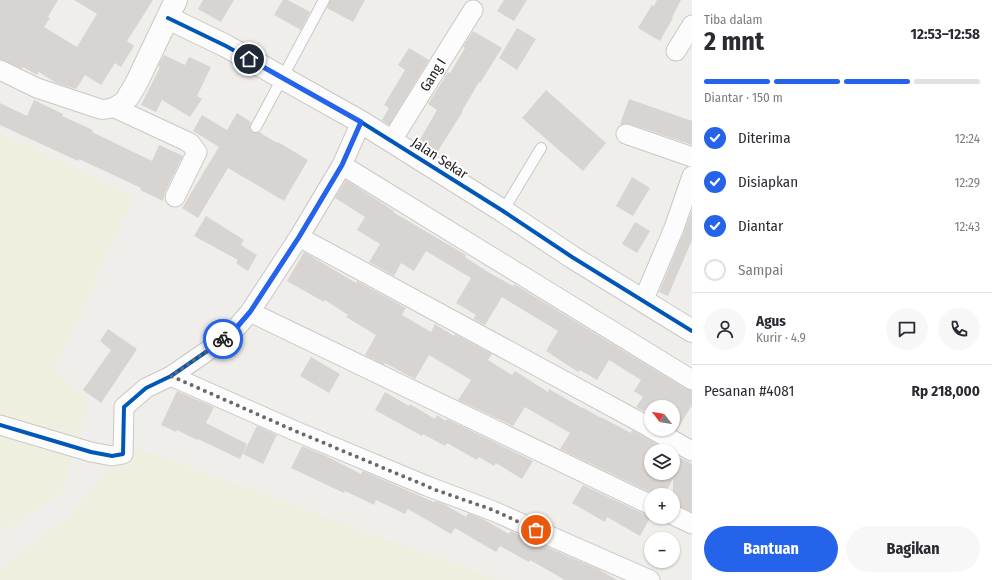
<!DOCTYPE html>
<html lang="id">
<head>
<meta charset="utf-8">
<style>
	:root { --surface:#fff; --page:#f7f7f7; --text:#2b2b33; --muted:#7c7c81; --line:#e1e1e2; --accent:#2563eb }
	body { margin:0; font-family:"Fira Sans Condensed",sans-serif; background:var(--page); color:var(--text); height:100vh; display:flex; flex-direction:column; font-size:15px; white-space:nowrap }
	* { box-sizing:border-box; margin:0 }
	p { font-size:13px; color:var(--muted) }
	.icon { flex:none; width:22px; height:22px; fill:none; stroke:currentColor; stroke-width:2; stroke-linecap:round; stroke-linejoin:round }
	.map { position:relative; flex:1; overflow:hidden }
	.sheet { display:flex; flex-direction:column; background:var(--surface); width:300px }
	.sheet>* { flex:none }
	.needle { width:26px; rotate:301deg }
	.fabs { position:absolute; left:644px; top:400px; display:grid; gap:8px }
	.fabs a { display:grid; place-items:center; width:36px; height:36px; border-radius:50%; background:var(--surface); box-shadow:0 1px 3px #0004; font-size:20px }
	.pin { position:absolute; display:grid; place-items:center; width:34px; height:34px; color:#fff; margin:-17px; border:2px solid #fff; border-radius:50%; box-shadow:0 1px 4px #0007 }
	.courier { position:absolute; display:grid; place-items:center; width:40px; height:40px; margin:-20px; border:3px solid #2563eb; border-radius:50%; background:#fff; color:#222; box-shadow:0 1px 5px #0007 }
	.summary em { font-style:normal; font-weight:700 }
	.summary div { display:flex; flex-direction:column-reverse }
	.summary { display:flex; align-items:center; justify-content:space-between; height:68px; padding:0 12px }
	h1 { font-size:26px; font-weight:700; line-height:30px }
	.bar { display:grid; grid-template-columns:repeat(4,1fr); gap:6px 4px; align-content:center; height:48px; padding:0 12px }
	.bar i { height:5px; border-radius:3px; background:var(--line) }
	.bar .active { background:var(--accent) }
	.bar p { grid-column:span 4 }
	.line { display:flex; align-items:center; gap:10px; padding:0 12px; border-top:1px solid var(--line) }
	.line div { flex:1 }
	.round { display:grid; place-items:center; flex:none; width:42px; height:42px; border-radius:21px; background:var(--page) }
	ol { padding:0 12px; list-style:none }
	li { display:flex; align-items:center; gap:12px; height:44px }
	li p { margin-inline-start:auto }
	li .icon { padding:4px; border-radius:50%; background:var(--accent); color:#fff; stroke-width:4 }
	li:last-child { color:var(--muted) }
	li i { width:22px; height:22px; border:2px solid var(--line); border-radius:50% }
	.action { display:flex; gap:8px; margin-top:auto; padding:8px 12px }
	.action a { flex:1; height:46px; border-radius:24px; background:var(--accent); color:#fff; font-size:16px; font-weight:700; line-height:46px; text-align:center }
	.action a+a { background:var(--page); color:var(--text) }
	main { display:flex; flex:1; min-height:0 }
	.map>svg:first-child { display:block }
	.farmland { fill:#efefdf }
	.building { fill:#d7d4d2 }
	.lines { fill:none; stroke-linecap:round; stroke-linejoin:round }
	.service-casing { stroke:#c9c8c7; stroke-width:12 }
	.minor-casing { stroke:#c9c8c7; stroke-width:21 }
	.tertiary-casing { stroke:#c9c8c7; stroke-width:24 }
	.service { stroke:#fdfcfc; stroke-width:10 }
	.minor { stroke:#fdfcfc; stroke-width:19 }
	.tertiary { stroke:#fdfcfc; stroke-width:22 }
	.cycleway-casing { stroke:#fff; stroke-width:6 }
	.cycleway { stroke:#0057b8; stroke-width:4 }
	.done { stroke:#6a6968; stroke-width:4; stroke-dasharray:0 7.2 }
	.route { stroke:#2563eb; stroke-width:5 }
	.labels { text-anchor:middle; stroke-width:4; stroke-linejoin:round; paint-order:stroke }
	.street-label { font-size:14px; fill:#222; stroke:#fff }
</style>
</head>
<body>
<main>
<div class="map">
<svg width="692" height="580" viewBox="0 0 692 580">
	<rect width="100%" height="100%" fill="#f0eeeb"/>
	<path class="farmland" d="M0,133L134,196L55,369L89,402L62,493L0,533Z
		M130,445L498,580H0V569L71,514Z"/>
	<path class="building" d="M0,0H58L48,17L50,18L44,27L77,47L97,14L74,0H153L127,41L134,46L121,67L115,63L101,85L85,75L76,89L56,83L39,72L37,75L23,67L22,69L0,59Z
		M203,0H234L221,22L198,9Z
		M283,0H288L310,12L301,30L274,15Z
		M330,0H365L353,22L327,8Z
		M504,0H527L514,21L497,11Z
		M657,0H681L672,17L673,18L660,41L638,28L652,5L654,6Z
		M517,28L536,39L517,70L499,58Z
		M473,31L502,48L480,83L479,82L462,111H463L436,154L418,143L437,110L428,104L448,72L450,73L465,48L463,47Z
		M409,48L429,60L389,125L382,120L389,108L384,105L405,70L398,65Z
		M164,55L185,65L189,57L211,67L197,96L202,99L190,117L162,100L156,112L141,105L160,67L158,66Z
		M546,90L606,143L583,171L522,118Z
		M629,99L692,121V145L630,124H620Z
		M34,100L63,114L62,116L93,130L92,132L152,161L159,145L183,156L165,192L163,201L140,190L141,188L79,159L78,161L0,125V103L27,116Z
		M237,113L251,122L250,128L253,132H259L277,143L278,142L308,160L284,201L228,168L198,218L182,208L219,147L193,131L202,115L227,130Z
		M632,177L650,188L633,216L616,206Z
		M346,180L394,211L393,212L466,255L465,257L488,272L513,286L514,284L686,389L692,391V405L677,430L673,428V407H651V415L636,407L643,397L634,391L641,380L609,360L597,380L580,370L578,372L546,351L558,331L502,297L485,325L473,319L476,315L456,303L471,278L426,251L414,271L401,263L394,276L369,262L380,244L357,230L365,217L335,198Z
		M692,210V240L668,296L659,292L684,232Z
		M206,216L244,240L241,245L257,255L248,271L236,263L238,260L194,236Z
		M635,222L650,231L637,253L622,244Z
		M304,252L356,283L357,281L406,308L402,315L431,332L435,324L454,336L455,334L492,354L488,360L512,375L515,371L548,392L549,389L582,408V407L601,418V417L631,433L632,430L668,450L651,451V473H673V454L692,464V512L673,504V479L664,495H656L560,449L570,433L525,407L513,426L458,400L471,380L429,355L415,379L385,363L384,365L365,355L376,335L346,317L348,315L325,300L324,302L287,281Z
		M108,329L137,349L101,403L83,390L111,350L100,341Z
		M311,357L340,374L329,393L300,376Z
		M177,391L214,407L206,423L247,444L240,459L198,439L197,440L177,430L176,432L161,425Z
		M385,392L409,406L410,404L435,419L437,415L446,421L447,419L533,461L522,479L496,463L494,466L479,457L477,460L447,443L445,446L423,434L422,436L375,410Z
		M257,426L277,435L263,464L243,454Z
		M302,446L326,456L361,474L363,471L434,502L435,501L442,503L466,517L468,513L483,519L509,534L511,531L542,546V545L598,569L617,580H565L530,560L529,562L500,546L496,552L455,528L451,534L408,509L405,514L376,500L374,505L345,491L344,493L291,468Z
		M583,485L646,515L651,516L640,536L607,517L605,522L572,503Z"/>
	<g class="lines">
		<defs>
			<path id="service" d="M256,127L324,0
				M503,211L541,148"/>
			<g id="minor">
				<path d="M676,51L692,25"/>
				<path d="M0,70L37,88L100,109C111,110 116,107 125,100"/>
				<path d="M115,108L186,141L191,144L197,152L175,197"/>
				<path d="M626,134L692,157"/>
				<path id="s1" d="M392,140L473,10"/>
				<path d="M342,165L692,380"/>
				<path d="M299,237L651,428"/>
				<path d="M643,301L674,228L692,176"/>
				<path d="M250,312L651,505"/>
				<path d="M171,376L293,430L427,486L493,511L650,580"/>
				<path d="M0,425L91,452L112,456L123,454L124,407L146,388L171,376L216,345L237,327L250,312L299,237L342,165L361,122"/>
				<path d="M652,429L692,451"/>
				<path d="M673,515L692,524"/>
			</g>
			<path id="tertiary" d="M168,18L226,46L361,122L503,211L572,257L692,331
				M128,97L136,84L176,0"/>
		</defs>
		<use href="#service" class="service-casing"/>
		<use href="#minor" class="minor-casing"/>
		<use href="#tertiary" class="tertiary-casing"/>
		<use href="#service" class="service"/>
		<use href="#minor" class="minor"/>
		<use href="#tertiary" class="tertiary"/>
		<defs>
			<path id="cycleway" d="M168,18L226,46L361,122L503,211L572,257L692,331
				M0,425L91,452L112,456L123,454L124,407L146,388L171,376L216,345L237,327L250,312L299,237L342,165L361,122"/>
		</defs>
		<use href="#cycleway" class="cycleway-casing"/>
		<use href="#cycleway" class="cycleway"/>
	</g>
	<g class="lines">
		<path class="done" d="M223,339L216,345L171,376L293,430L436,490L493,510L536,530"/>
		<path class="route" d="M223,339L237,327L250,312L299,237L342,165L361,122L249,59"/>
	</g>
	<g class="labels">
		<g class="street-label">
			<text dy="5" stroke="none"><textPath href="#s1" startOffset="77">Gang I</textPath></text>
			<text transform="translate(440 158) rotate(33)" y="5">Jalan Sekar</text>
		</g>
	</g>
</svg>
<div class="fabs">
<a><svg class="needle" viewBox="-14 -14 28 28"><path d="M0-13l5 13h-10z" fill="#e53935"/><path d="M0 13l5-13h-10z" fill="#7c7c81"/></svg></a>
<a><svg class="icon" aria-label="layers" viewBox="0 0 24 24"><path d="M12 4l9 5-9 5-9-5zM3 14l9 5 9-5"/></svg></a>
<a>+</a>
<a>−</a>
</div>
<div class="pin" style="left:536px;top:530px;background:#ea580c"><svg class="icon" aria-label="bag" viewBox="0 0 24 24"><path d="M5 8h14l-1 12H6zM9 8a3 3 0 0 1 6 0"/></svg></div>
<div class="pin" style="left:249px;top:59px;background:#1f2937"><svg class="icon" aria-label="home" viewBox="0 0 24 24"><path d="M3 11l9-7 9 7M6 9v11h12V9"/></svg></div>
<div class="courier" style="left:223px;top:339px"><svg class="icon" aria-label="bike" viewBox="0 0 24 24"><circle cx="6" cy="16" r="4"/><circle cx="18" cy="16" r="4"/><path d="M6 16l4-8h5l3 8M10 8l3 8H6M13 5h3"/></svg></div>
</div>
<section class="sheet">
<div class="summary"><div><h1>2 mnt</h1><p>Tiba dalam</p></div><em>12:53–12:58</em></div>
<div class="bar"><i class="active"></i><i class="active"></i><i class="active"></i><i></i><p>Diantar · 150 m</p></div>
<ol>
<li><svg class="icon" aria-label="check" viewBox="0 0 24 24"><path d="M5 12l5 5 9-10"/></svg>Diterima<p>12:24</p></li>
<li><svg class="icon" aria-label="check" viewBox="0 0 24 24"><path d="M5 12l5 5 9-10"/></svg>Disiapkan<p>12:29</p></li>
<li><svg class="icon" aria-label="check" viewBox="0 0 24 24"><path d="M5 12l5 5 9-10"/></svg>Diantar<p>12:43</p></li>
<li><i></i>Sampai</li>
</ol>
<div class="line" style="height:72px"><a class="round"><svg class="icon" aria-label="person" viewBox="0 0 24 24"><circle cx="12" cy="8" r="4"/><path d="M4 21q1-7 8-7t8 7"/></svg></a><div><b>Agus</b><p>Kurir · 4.9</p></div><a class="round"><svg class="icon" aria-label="chat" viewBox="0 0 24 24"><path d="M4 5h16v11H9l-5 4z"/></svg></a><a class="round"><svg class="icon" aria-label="phone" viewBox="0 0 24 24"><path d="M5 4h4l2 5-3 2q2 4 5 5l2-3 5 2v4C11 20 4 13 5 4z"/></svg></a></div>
<div class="line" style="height:52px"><div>Pesanan #4081</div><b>Rp 218,000</b></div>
<div class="action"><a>Bantuan</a><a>Bagikan</a></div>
</section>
</main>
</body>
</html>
